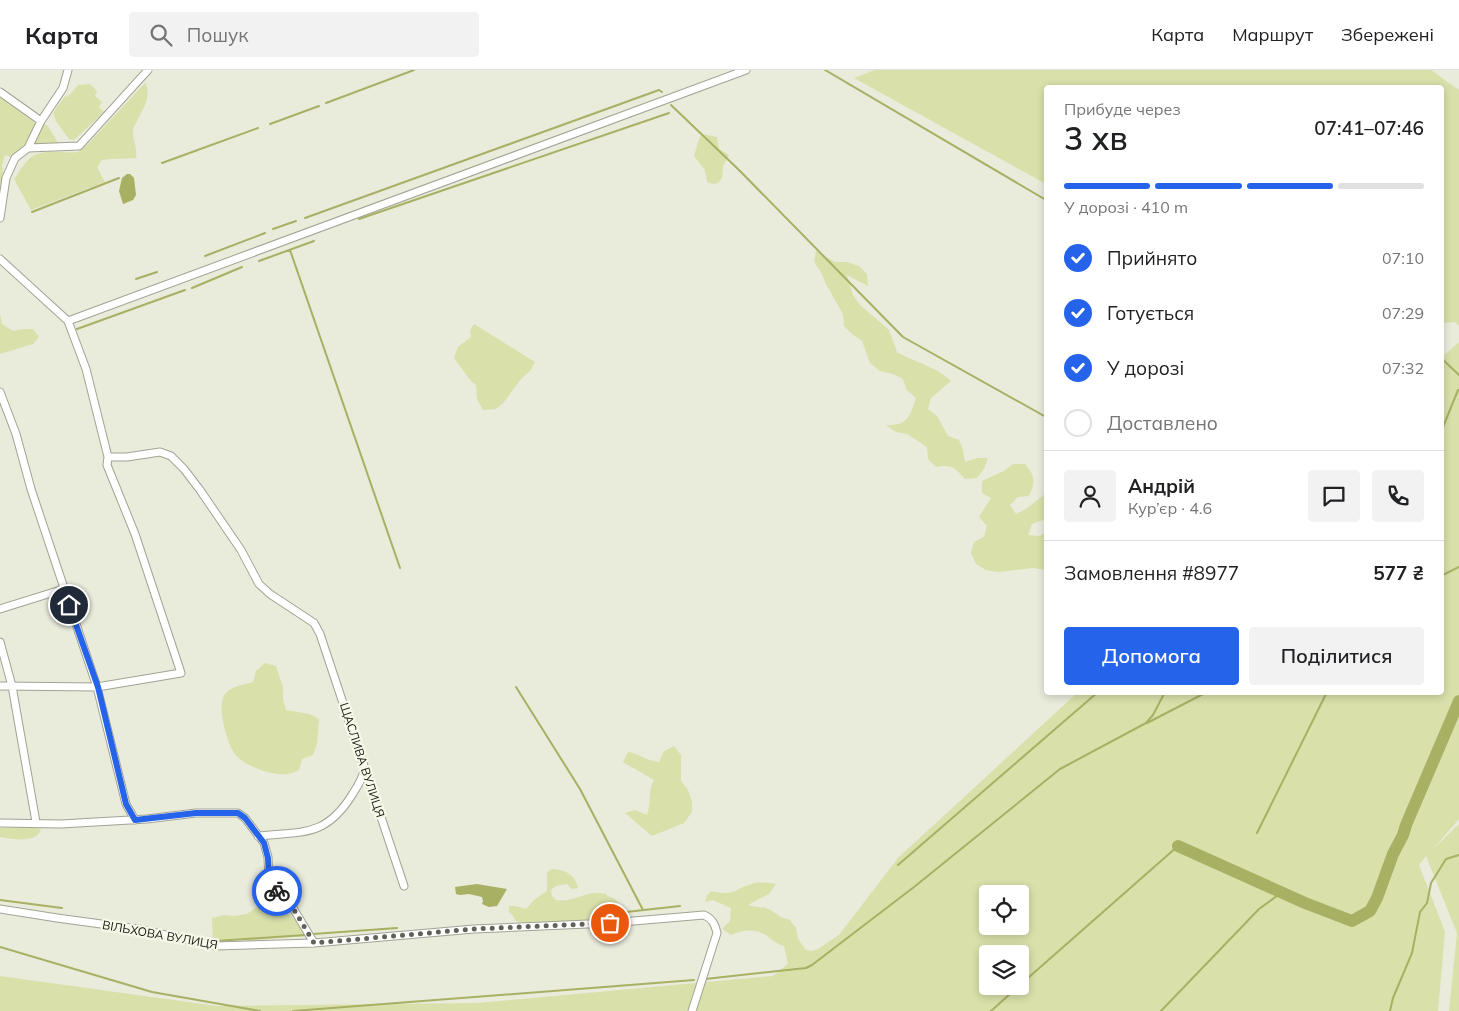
<!DOCTYPE html>
<html lang="uk">
<head>
<meta charset="utf-8">
<style>
	:root { --surface:#fff; --page:#f2f2f2; --text:#202124; --muted:#757577; --line:#e0e0e0; --accent:#2563eb }
	body { margin:0; font-family:Mulish,sans-serif; background:var(--page); color:var(--text); height:100vh; display:flex; flex-direction:column; font-size:19px; white-space:nowrap }
	* { box-sizing:border-box; margin:0 }
	p { font-size:16px; color:var(--muted) }
	.icon { flex:none; width:28px; height:28px; fill:none; stroke:currentColor; stroke-width:2; stroke-linecap:round; stroke-linejoin:round }
	.map { position:relative; flex:1; overflow:hidden }
	.panel { position:absolute; left:1044px; top:15px; width:400px; height:610px; display:flex; flex-direction:column; background:var(--surface); border-radius:5px; box-shadow:0 2px 8px #0003 }
	.panel>* { flex:none }
	.tools { position:absolute; left:979px; top:815px; display:grid; gap:10px }
	.tools a { display:grid; place-items:center; width:50px; height:50px; border-radius:5px; background:var(--surface); box-shadow:0 2px 8px #0003; font-size:25px }
	.pin { position:absolute; display:grid; place-items:center; width:42px; height:42px; color:#fff; margin:-21px; border:2px solid #fff; border-radius:50%; box-shadow:0 1px 5px #0007 }
	.courier { position:absolute; display:grid; place-items:center; width:50px; height:50px; margin:-25px; border:4px solid #2563eb; border-radius:50%; background:#fff; color:#222; box-shadow:0 1px 6px #0007 }
	.summary em { font-style:normal; font-weight:600 }
	.summary div { display:flex; flex-direction:column-reverse }
	.summary { display:flex; align-items:center; justify-content:space-between; height:85px; padding:0 20px }
	h1 { font-size:32px; font-weight:600; line-height:38px }
	.bar { display:grid; grid-template-columns:repeat(4,1fr); gap:8px 5px; align-content:center; height:60px; padding:0 20px }
	.bar i { height:6px; border-radius:4px; background:var(--line) }
	.bar .selected { background:var(--accent) }
	.bar p { grid-column:span 4 }
	.line { display:flex; align-items:center; gap:12px; padding:0 20px; border-top:1px solid var(--line) }
	.line div { flex:1 }
	.round { display:grid; place-items:center; flex:none; width:52px; height:52px; border-radius:5px; background:var(--page) }
	ol { padding:0 20px; list-style:none }
	li { display:flex; align-items:center; gap:15px; height:55px }
	li p { margin-inline-start:auto }
	li .icon { padding:5px; border-radius:50%; background:var(--accent); color:#fff; stroke-width:4 }
	li:last-child { color:var(--muted) }
	li i { width:28px; height:28px; border:2px solid var(--line); border-radius:50% }
	.action { display:flex; gap:10px; margin-top:auto; padding:10px 20px }
	.action a { flex:1; height:58px; border-radius:5px; background:var(--accent); color:#fff; font-size:20px; font-weight:600; line-height:58px; text-align:center }
	.action a+a { background:var(--page); color:var(--text) }
	header { display:flex; align-items:center; gap:30px; box-sizing:border-box; height:70px; padding:0 25px; background:var(--surface); border-bottom:1px solid var(--line) }
	header strong { font-size:24px }
	nav { display:flex; gap:28px; margin-inline-start:auto; font-size:18px }
	.search { width:350px; height:45px; background:var(--page); display:flex; align-items:center; gap:12px; box-sizing:border-box; padding:0 18px; border-radius:5px; color:var(--muted); font-size:19px }
	.map>svg:first-child { display:block }
	.green { fill:#d9e0aa; fill-rule:evenodd }
	.water { fill:#a8b063 }
	.lines { fill:none; stroke-linecap:round; stroke-linejoin:round }
	.stream { stroke:#a8b063; stroke-width:2 }
	.river { stroke:#a8b063; stroke-width:12 }
	.street-casing { stroke:#a1a394; stroke-width:9 }
	.street { stroke:#fff; stroke-width:7 }
	.done { stroke:#606158; stroke-width:5; stroke-dasharray:0 9 }
	.route { stroke:#2563eb; stroke-width:6 }
	.labels { text-anchor:middle; stroke-width:4.5; stroke-linejoin:round; paint-order:stroke }
	.street-label { font-size:12px; fill:#161711; stroke:#f6f9e8 }
</style>
</head>
<body>
<header>
<strong>Карта</strong>
<div class="search"><svg class="icon" aria-label="search" viewBox="0 0 24 24"><circle cx="10" cy="10" r="6"/><path d="M15 15l6 6"/></svg>Пошук</div>
<nav><a>Карта</a><a>Маршрут</a><a>Збережені</a></nav>
</header>
<div class="map">
<svg width="1459" height="941" viewBox="0 0 1459 941">
	<rect width="100%" height="100%" fill="#e9ebdb"/>
	<path class="green" d="M875,0H1431L1459,20V256L1455,252L1441,253V18H1046V114L854,8Z
		M145,13C154,26 139,45 134,57C130,65 138,76 136,88C124,89 113,88 102,90L97,97L105,112L31,140L14,109C19,103 23,95 28,90C42,77 61,84 78,82L88,74Z
		M90,14L97,21L95,26L102,32L99,37L104,42L74,70L69,69L56,51L53,43L65,26L68,27L78,15Z
		M0,26L40,57L44,54L48,56L58,73L56,74C39,76 24,75 11,87L5,85L2,96L4,113L0,114Z
		M702,64L717,67L719,79L729,85L723,96L722,108L718,113L713,114L707,112L705,100L694,86L699,69Z
		M816,181L835,192H847L859,196L867,204L868,216L847,205L853,225L860,235L889,260L897,282C915,293 936,296 951,311L931,328L928,339L937,346L948,366L959,370L963,380L965,392L977,388H988L984,399L977,408L965,409C955,397 951,394 936,397L928,389L927,377L907,364L896,362L886,355C908,356 910,346 916,328L907,320L903,309L893,304L880,301L870,293L862,271L852,264L844,256L843,244L826,214L821,202L814,192Z
		M0,244L2,254L13,261L23,259H33L39,267L33,274L0,284Z
		M474,254L535,292L530,301L521,309L504,332L496,339L483,340L477,329L476,315C466,308 462,297 454,288L458,277L471,267L470,260Z
		M1459,272V749L1433,779L1459,754V941H1449L1457,863L1426,786L1419,795L1445,862L1438,941H0V906L217,936L478,933L773,906L788,894L784,876C776,874 773,870 767,866C756,858 743,860 731,865L722,859L730,851L731,838L713,830L705,832L707,825L712,821C735,827 735,818 755,813C761,812 769,813 776,814L769,824L748,835C755,838 762,836 768,839C777,842 777,848 789,849L796,858L798,869L806,880L812,881L818,879L839,865L898,788L1077,623L1441,622V288ZM988,824H1020V856H988ZM988,884H1020V916H988Z
		M1013,394H1025C1035,406 1036,411 1029,426L1018,427L1010,435L1016,444L1026,439L1046,423V451L1043,450L1032,454L1028,465L1040,466L1046,462V500L1033,498L998,502L986,500L976,494L971,483L974,472L984,467L987,456L979,447L991,428L982,423V411L1004,401Z
		M265,593L276,596L283,617V629L286,640L309,644L319,649L317,674L313,685L302,689L299,700C296,701 291,704 288,704C273,706 244,696 235,684C227,674 218,639 223,628C224,625 228,620 231,619C235,616 247,614 253,612L256,601Z
		M674,676L681,685V711L688,720L692,731V742L684,753L652,766L625,743L635,740L647,745C652,731 647,724 654,710L623,692L628,682C640,684 647,691 659,692L664,681Z
		M0,758H35L41,759C37,774 12,769 0,767Z
		M552,799C564,799 576,805 578,818L572,819L567,814L556,816L551,820L552,826L556,830C576,833 585,819 606,824L607,826C616,828 620,833 621,842L629,847C614,854 597,844 582,851L537,855L516,851L513,846L509,842V836H515L526,839L534,830L547,821V802Z
		M272,835C286,841 299,850 305,864L303,867H291L247,871L242,868L213,873L212,848L224,845L235,846L247,844L257,837Z"/>
	<path class="water" d="M127,104H130L134,108L136,125L133,130L123,134L119,121L122,108Z
		M477,814L507,819L497,836L489,837L482,834L483,831L482,827L469,824L460,825L456,824L455,817Z"/>
	<g class="lines">
		<path class="stream" d="M825,0L1046,130
			M326,33L414,0
			M671,35L739,100L903,267L1046,347
			M270,54L319,36
			M162,93L258,58
			M32,142L119,108
			M305,148L659,20L662,22
			M359,149L669,43
			M273,159L296,151
			M290,180L400,498
			M205,186L265,163
			M259,191L314,171
			M136,209L157,202
			M192,218L242,197
			M77,259L185,220
			M1441,288L1459,305
			M1441,362L1458,320
			M1441,506L1459,497
			M516,617L580,719L643,840
			M1147,653L1207,622
			M1257,763L1327,622
			M898,795L1098,622
			M0,830L62,838
			M626,842L680,836
			M313,864L397,858
			M216,871L305,865
			M0,877L152,922L260,941
			M705,909L806,898L812,895L914,817L1060,699L1146,653L1153,645L1165,622
			M1020,915L1178,776
			M293,941L694,910
			M991,941L1019,916
			M1161,941L1259,839L1281,823
			M1390,941L1393,928L1412,883L1420,842L1427,833L1431,813L1446,789L1459,785"/>
		<path class="river" d="M1178,776L1305,833L1352,851L1370,841L1377,828L1393,784L1403,765L1406,755L1459,631"/>
		<defs>
			<path id="street" d="M0,22L41,51
				M28,78L79,76L148,0
				M0,148L6,108L15,88L28,78L41,51L63,18L68,0
				M0,189L68,251L86,299L108,387L107,395L135,464L181,603L97,617L0,616
				M68,251L746,0
				M0,322L16,364L31,419L97,617L126,734L135,750
				M108,387H127L160,382L171,386L184,399L200,420L241,480L259,514L270,524L314,553L320,564L404,816
				M0,539L64,519
				M0,572L12,616L36,752
				M0,753L61,754L147,749L196,743H238L245,748L264,773L268,787L269,810L278,823L293,838L314,873
				M258,766C302,761 325,768 352,725C357,717 362,710 364,701
				M0,839L57,848L138,859L216,876L314,873L474,859L610,853L704,845C713,849 715,855 717,863L692,941"/>
		</defs>
		<use href="#street" class="street-casing"/>
		<use href="#street" class="street"/>
	</g>
	<g class="lines">
		<path class="done" d="M277,821L293,838L314,873L474,859L610,853"/>
		<path class="route" d="M69,535L98,617L126,734L135,750L196,743H238L245,748L264,773L268,788L269,810L277,821"/>
	</g>
	<g class="labels">
		<g class="street-label">
			<text transform="translate(362 690) rotate(72)" y="4">ЩАСЛИВА ВУЛИЦЯ</text>
			<text transform="translate(160 865) rotate(10)" y="4">ВІЛЬХОВА ВУЛИЦЯ</text>
		</g>
	</g>
</svg>
<div class="tools">
<a><svg class="icon" aria-label="locate" viewBox="0 0 24 24"><circle cx="12" cy="12" r="6"/><path d="M12 2v4M12 18v4M2 12h4M18 12h4"/></svg></a>
<a><svg class="icon" aria-label="layers" viewBox="0 0 24 24"><path d="M12 4l9 5-9 5-9-5zM3 14l9 5 9-5"/></svg></a>
</div>
<div class="pin" style="left:610px;top:853px;background:#ea580c"><svg class="icon" aria-label="bag" viewBox="0 0 24 24"><path d="M5 8h14l-1 12H6zM9 8a3 3 0 0 1 6 0"/></svg></div>
<div class="pin" style="left:69px;top:535px;background:#1f2937"><svg class="icon" aria-label="home" viewBox="0 0 24 24"><path d="M3 11l9-7 9 7M6 9v11h12V9"/></svg></div>
<div class="courier" style="left:277px;top:821px"><svg class="icon" aria-label="bike" viewBox="0 0 24 24"><circle cx="6" cy="16" r="4"/><circle cx="18" cy="16" r="4"/><path d="M6 16l4-8h5l3 8M10 8l3 8H6M13 5h3"/></svg></div>
<section class="panel">
<div class="summary"><div><h1>3 хв</h1><p>Прибуде через</p></div><em>07:41–07:46</em></div>
<div class="bar"><i class="selected"></i><i class="selected"></i><i class="selected"></i><i></i><p>У дорозі · 410 m</p></div>
<ol>
<li><svg class="icon" aria-label="check" viewBox="0 0 24 24"><path d="M5 12l5 5 9-10"/></svg>Прийнято<p>07:10</p></li>
<li><svg class="icon" aria-label="check" viewBox="0 0 24 24"><path d="M5 12l5 5 9-10"/></svg>Готується<p>07:29</p></li>
<li><svg class="icon" aria-label="check" viewBox="0 0 24 24"><path d="M5 12l5 5 9-10"/></svg>У дорозі<p>07:32</p></li>
<li><i></i>Доставлено</li>
</ol>
<div class="line" style="height:90px"><a class="round"><svg class="icon" aria-label="person" viewBox="0 0 24 24"><circle cx="12" cy="8" r="4"/><path d="M4 21q1-7 8-7t8 7"/></svg></a><div><b>Андрій</b><p>Кур’єр · 4.6</p></div><a class="round"><svg class="icon" aria-label="chat" viewBox="0 0 24 24"><path d="M4 5h16v11H9l-5 4z"/></svg></a><a class="round"><svg class="icon" aria-label="phone" viewBox="0 0 24 24"><path d="M5 4h4l2 5-3 2q2 4 5 5l2-3 5 2v4C11 20 4 13 5 4z"/></svg></a></div>
<div class="line" style="height:65px"><div>Замовлення #8977</div><b>577 ₴</b></div>
<div class="action"><a>Допомога</a><a>Поділитися</a></div>
</section>
</div>
</body>
</html>
